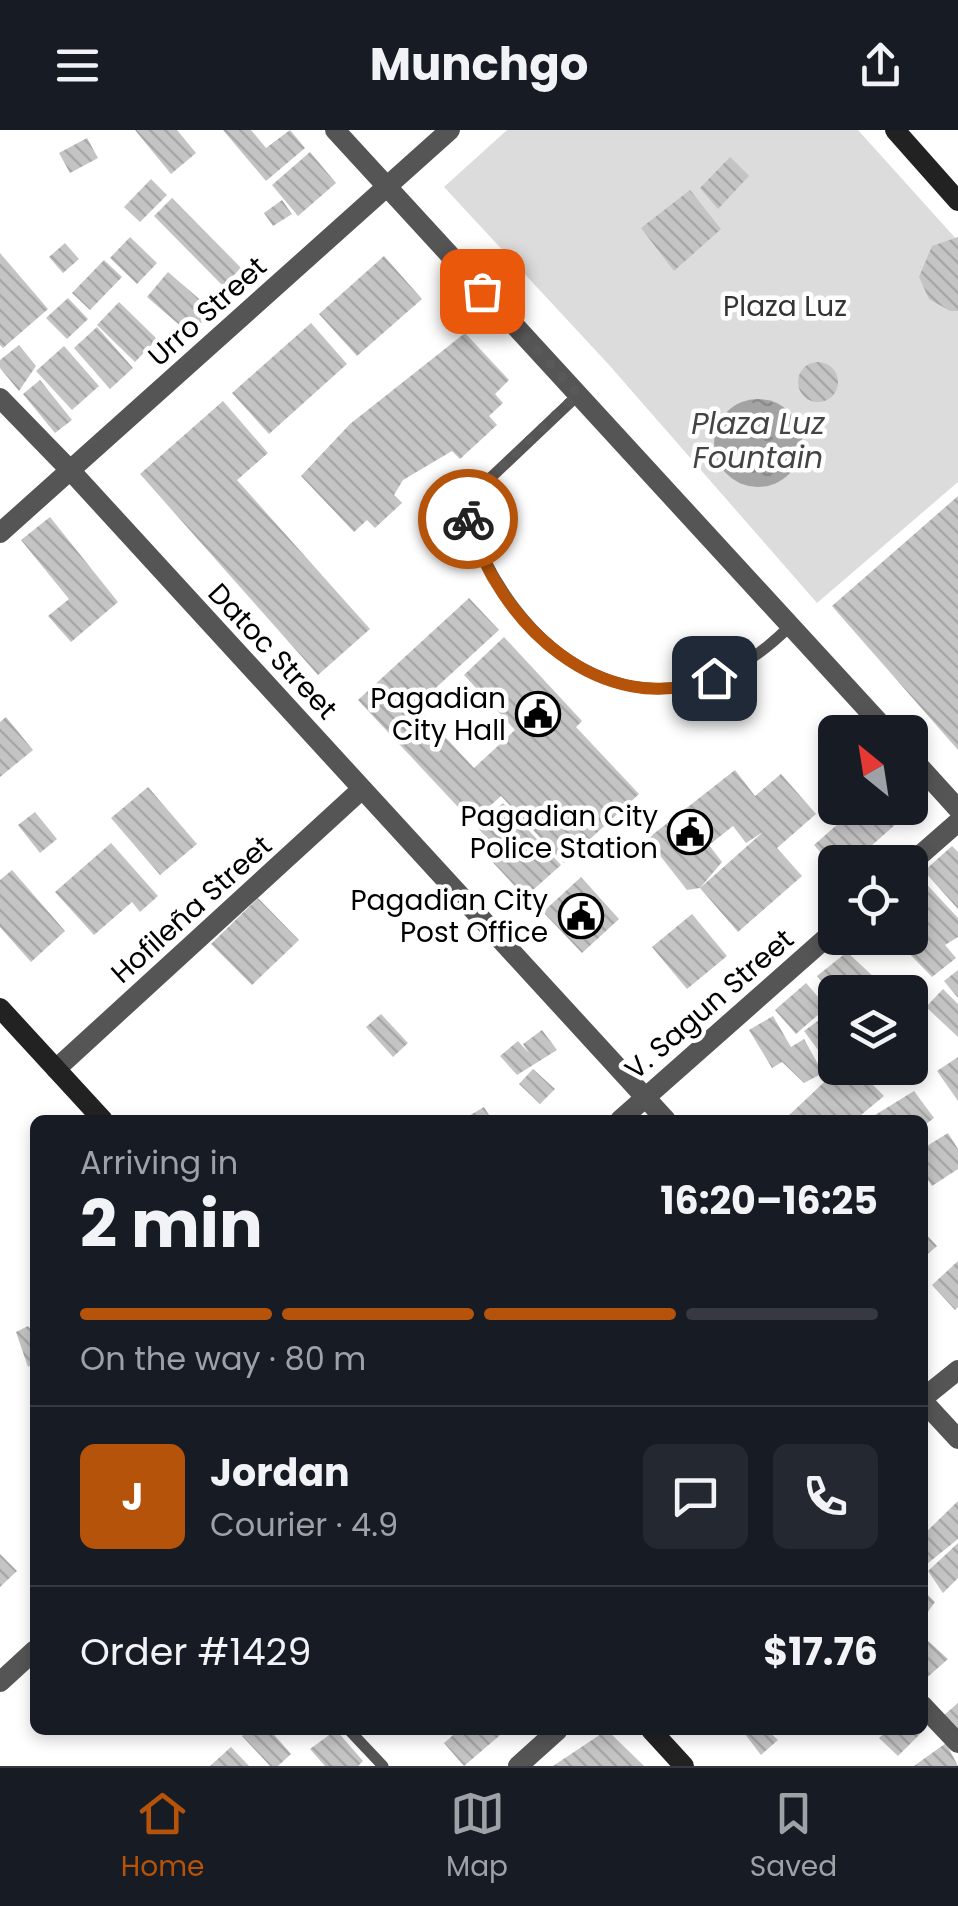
<!DOCTYPE html>
<html lang="en">
<head>
<meta charset="utf-8">
<style>
	:root { --surface:#171b24; --page:#242831; --text:#f1f3f6; --muted:#9ea1a6; --line:#363941; --accent:#b45309 }
	body { margin:0; font-family:Poppins,sans-serif; background:var(--page); color:var(--text); height:100vh; display:flex; flex-direction:column; font-size:38px; white-space:nowrap }
	* { box-sizing:border-box; margin:0 }
	p { font-size:32px; color:var(--muted) }
	.icon { flex:none; width:55px; height:55px; fill:none; stroke:currentColor; stroke-width:2; stroke-linecap:round; stroke-linejoin:round }
	.map { position:relative; flex:1; overflow:hidden }
	.side { position:absolute; left:30px; top:985px; width:898px; height:620px; display:flex; flex-direction:column; background:var(--surface); border-radius:15px; box-shadow:0 5px 15px #0003 }
	.side>* { flex:none }
	.needle { width:65px; rotate:330deg }
	.fabs { position:absolute; left:818px; top:585px; display:grid; gap:20px }
	.fabs a { display:grid; place-items:center; width:110px; height:110px; border-radius:15px; background:var(--surface); box-shadow:0 5px 15px #0003; font-size:50px }
	.pin { position:absolute; display:grid; place-items:center; width:85px; height:85px; color:#fff; margin:-42px; border-radius:20px; box-shadow:0 5px 15px #0006 }
	.courier { position:absolute; display:grid; place-items:center; width:100px; height:100px; margin:-50px; border:8px solid #b45309; border-radius:50%; background:#fff; color:#222; box-shadow:0 2px 12px #0007 }
	.summary em { font-style:normal; font-weight:700 }
	.summary div { display:flex; flex-direction:column-reverse }
	.summary { display:flex; align-items:center; justify-content:space-between; height:170px; padding:0 50px }
	h1 { font-size:65px; font-weight:700; line-height:75px }
	.bar { display:grid; grid-template-columns:repeat(4,1fr); gap:15px 10px; align-content:center; height:120px; padding:0 50px }
	.bar i { height:12px; border-radius:8px; background:var(--line) }
	.bar .selected { background:var(--accent) }
	.bar p { grid-column:span 4 }
	.line { display:flex; align-items:center; gap:25px; padding:0 50px; border-top:2px solid var(--line) }
	.line div { flex:1 }
	.round { display:grid; place-items:center; flex:none; width:105px; height:105px; border-radius:15px; background:var(--page) }
	header { display:flex; justify-content:space-between; align-items:center; height:130px; padding:0 50px; background:var(--surface); font-size:45px; font-weight:700 }
	.menu { display:flex; justify-content:space-around; align-items:center; height:140px; border-top:2px solid var(--line); background:var(--surface); font-size:28px; color:var(--muted) }
	.menu a { display:grid; justify-items:center; gap:5px }
	.menu .selected { color:var(--accent) }
	.map>svg:first-child { display:block }
	.green { fill:#dcdcdc }
	.water { fill:url(#water-ripples) }
	.building { fill:url(#building-back-hatch); fill-rule:evenodd }
	.lines { fill:none; stroke-linecap:round; stroke-linejoin:round }
	.service { stroke:#555; stroke-width:11 }
	.minor { stroke:#555; stroke-width:20 }
	.tertiary { stroke:#555; stroke-width:20 }
	.secondary { stroke:#222; stroke-width:20 }
	.done { stroke:#595959; stroke-width:10; stroke-dasharray:0 18 }
	.route { stroke:#b45309; stroke-width:12 }
	.labels { text-anchor:middle; stroke-width:9; stroke-linejoin:round; paint-order:stroke }
	.park-label { font-size:28px; fill:#333; stroke:#fff }
	.street-label { font-size:28px; fill:#000; stroke:#fff }
	.poi-label { font-size:28px; fill:#000; stroke:#fff; text-anchor:end }
	.water-label { font-size:30px; font-style:italic; fill:#444; stroke:#fff }
</style>
</head>
<body>
<header><svg class="icon" aria-label="menu" viewBox="0 0 24 24"><path d="M4 6h16M4 12h16M4 18h16"/></svg>Munchgo<svg class="icon" aria-label="share" viewBox="0 0 24 24"><path d="M12 15V3M7 8l5-5 5 5M5 13v7h14v-7"/></svg></header>
<div class="map">
<svg width="958" height="1636" viewBox="0 0 958 1636">
	<defs>
		<pattern id="water-ripples" width="26" height="14" patternUnits="userSpaceOnUse" patternTransform="scale(2.5)"><rect width="26" height="14" fill="#a3a3a3"/><path d="M2 4q2-2 4 0t4 0M15 11q2-2 4 0t4 0" fill="none" stroke="#8b8b8b"/></pattern>
		<pattern id="building-back-hatch" width="6" height="6" patternUnits="userSpaceOnUse" patternTransform="scale(2.5)"><rect width="6" height="6" fill="#c4c4c4"/><path d="M-1 5l2 2M0 0l6 6M5-1l2 2" fill="none" stroke="#a7a7a7"/></pattern>
	</defs>
	<rect width="100%" height="100%" fill="#fff"/>
	<path class="green" d="M507,0H858L958,111V352L817,473L610,236L444,57Z"/>
	<path class="water" d="M714 313a44 44 0 1 1 88 0a44 44 0 1 1-88 0Z"/>
	<path class="building" d="M135,0H177L196,23L171,44Z
		M223,0H251L266,18L290,0L305,18L266,51Z
		M87,8L98,28L70,43L59,23Z
		M310,22L336,53L298,86L272,55Z
		M730,27L749,46L718,79L700,58Z
		M151,49L167,65L140,92L124,77Z
		M690,60L721,99L674,141L641,98Z
		M172,68L241,138L223,156L154,86Z
		M282,70L292,84L273,96L264,83Z
		M130,107L157,133L137,154L110,128Z
		M958,107V181H950L929,169L919,147L932,116Z
		M65,113L79,129L63,143L49,127Z
		M0,123L48,179L3,218L0,215Z
		M384,126L422,169L357,226L319,184Z
		M104,130L122,147L90,180L72,163Z
		M168,142L212,180L191,205L147,167Z
		M68,168L88,189L67,209L46,188Z
		M119,172L157,209L135,232L97,195Z
		M311,193L347,234L269,304L232,263Z
		M97,197L133,238L110,259L74,218Z
		M465,203L509,250L495,264L503,273L489,286L497,295L460,329L452,321L403,350L394,365L402,373L375,398L367,390L354,402L301,346L350,294Z
		M19,215L36,236L19,261L0,238V230Z
		M64,216L99,256L72,280L36,241Z
		M798 252a20 20 0 1 1 40 0a20 20 0 1 1-40 0Z
		M40,250L72,290L55,303L23,264Z
		M223,271L268,323L237,350L370,499L318,545L140,344Z
		M958,366V620L832,476Z
		M50,387L118,472L71,512L48,486L69,469L21,410Z
		M469,468L499,500L416,576L474,638L515,600L464,545L504,507L582,591L576,597L639,664L564,733L501,666L472,692L358,570Z
		M6,587L33,620L0,647V592Z
		M735,640L755,666L781,644L816,684L777,718L802,746L738,802L700,758L687,760L647,709ZM733,696L746,713L763,702L700,758L722,732L709,715Z
		M148,657L197,714L160,745L111,688Z
		M503,673L561,735L525,767L486,725L495,717L477,697Z
		M856,678H899L906,685L853,732H835V739L814,715Z
		M35,682L57,709L40,723L18,695Z
		M111,713L158,766L140,782L132,772L94,805L55,762Z
		M952,716L958,722V779L924,741Z
		M12,740L65,801L31,832L0,797V750Z
		M918,745L958,788V807L945,815L956,828L932,847L894,808H910V752Z
		M581,747L619,789L582,823L543,782Z
		M258,768L299,810L252,855L211,814Z
		M692,784L727,826L687,859L652,817Z
		M847,822L890,862H835V866L817,846Z
		M958,840V868L944,851Z
		M806,853L827,877L796,904L775,880Z
		M943,859L958,874V907L926,877Z
		M830,882L835,888V921L824,928L804,901Z
		M381,884L408,913L393,927L366,897Z
		M773,886L791,917L804,909L823,943L804,953L782,932L772,938L749,900Z
		M542,900L557,920L517,945L500,926L518,911L529,923L523,914Z
		M958,927V971L937,941Z
		M839,938H856L884,966L855,990H784Z
		M533,939L555,959L540,974L519,954Z
		M914,961L934,988L922,997V990H867Z
		M484,977L492,990H462Z
		M948,1003L958,1019V1039L932,1056L922,1041V1019Z
		M922,1100L937,1116L922,1129Z
		M958,1131V1177L955,1180L932,1155Z
		M28,1196L35,1204V1233L28,1237L16,1202Z
		M958,1371V1409L922,1438V1406Z
		M958,1413V1448L943,1463L928,1441Z
		M0,1424L17,1441L0,1457Z
		M922,1459L935,1472L922,1490Z
		M926,1509L948,1529L922,1552V1511Z
		M958,1573V1606L943,1586Z
		M248,1600H270L291,1624L278,1636H270L242,1606Z
		M336,1600L363,1631L358,1636H325L310,1619Z
		M459,1600H506L464,1636L444,1613Z
		M607,1600L644,1636H553Z
		M749,1600H767L778,1610L761,1625L744,1603Z
		M888,1600H921L922,1602L898,1626L879,1608Z
		M946,1613L958,1636H914Z
		M231,1617L249,1636H210Z"/>
	<g class="lines">
		<path class="service" d="M578,265L463,374C509,530 656,630 790,496
			M349,1600L383,1636"/>
		<path class="minor" d="M335,0L888,602
			M0,268L70,340
			M910,626L958,679
			M910,734L958,692
			M56,939L362,659
			M620,990L835,800
			M922,1269L958,1240
			M0,1552L35,1520
			M922,1575L958,1613
			M518,1636L558,1600"/>
		<path class="tertiary" d="M70,340L666,990
			M0,403L450,0
			M922,1270L958,1309"/>
		<path class="secondary" d="M895,0L958,71
			M0,878L103,990
			M651,1600L684,1636"/>
	</g>
	<g class="lines">
		<path class="done" d="M468,389L463,374L578,264L482,161"/>
		<path class="route" d="M468,389C498,493 601,592 714,548"/>
	</g>
	<defs>
		<symbol id="civic-ring" viewBox="-11 -11 22 22"><circle r="9.5" fill="#fff" stroke="#000" stroke-width="1.5"/><path d="M-.6-6.5H3V-4.5H.6V-3L4-1V1h2V6H-6V1h2V-1L-.6-3ZM-1.2 2.5V6h2.4V2.5Z" fill="#000"/></symbol>
	</defs>
	<g fill-rule="evenodd">
		<use href="#civic-ring" x="513" y="559" width="50" height="50"/>
		<use href="#civic-ring" x="665" y="677" width="50" height="50"/>
		<use href="#civic-ring" x="556" y="761" width="50" height="50"/>
	</g>
	<g class="labels">
		<g class="park-label">
			<text x="785" y="186">Plaza Luz</text>
		</g>
		<g class="street-label">
			<text transform="translate(207 181) rotate(-42)" y="10">Urro Street</text>
			<text transform="translate(273 521) rotate(47)" y="10">Datoc Street</text>
			<text transform="translate(191 779) rotate(-42)" y="10">Hofileña Street</text>
			<text transform="translate(709 874) rotate(-41)" y="10">V. Sagun Street</text>
		</g>
		<g class="poi-label">
			<text x="506" y="578">Pagadian<tspan x="506" dy="32">City Hall</tspan></text>
			<text x="658" y="696">Pagadian City<tspan x="658" dy="32">Police Station</tspan></text>
			<text x="548" y="780">Pagadian City<tspan x="548" dy="32">Post Office</tspan></text>
		</g>
		<g class="water-label">
			<text x="758" y="304">Plaza Luz<tspan x="758" dy="34">Fountain</tspan></text>
		</g>
	</g>
</svg>
<div class="fabs">
<a><svg class="needle" viewBox="-14 -14 28 28"><path d="M0-13l5 13h-10z" fill="#e53935"/><path d="M0 13l5-13h-10z" fill="#9ea1a6"/></svg></a>
<a><svg class="icon" aria-label="locate" viewBox="0 0 24 24"><circle cx="12" cy="12" r="6"/><path d="M12 2v4M12 18v4M2 12h4M18 12h4"/></svg></a>
<a><svg class="icon" aria-label="layers" viewBox="0 0 24 24"><path d="M12 4l9 5-9 5-9-5zM3 14l9 5 9-5"/></svg></a>
</div>
<div class="pin" style="left:482px;top:161px;background:#ea580c"><svg class="icon" aria-label="bag" viewBox="0 0 24 24"><path d="M5 8h14l-1 12H6zM9 8a3 3 0 0 1 6 0"/></svg></div>
<div class="pin" style="left:714px;top:548px;background:#1f2937"><svg class="icon" aria-label="home" viewBox="0 0 24 24"><path d="M3 11l9-7 9 7M6 9v11h12V9"/></svg></div>
<div class="courier" style="left:468px;top:389px"><svg class="icon" aria-label="bike" viewBox="0 0 24 24"><circle cx="6" cy="16" r="4"/><circle cx="18" cy="16" r="4"/><path d="M6 16l4-8h5l3 8M10 8l3 8H6M13 5h3"/></svg></div>
<section class="side">
<div class="summary"><div><h1>2 min</h1><p>Arriving in</p></div><em>16:20–16:25</em></div>
<div class="bar"><i class="selected"></i><i class="selected"></i><i class="selected"></i><i></i><p>On the way · 80 m</p></div>
<div class="line" style="height:180px"><b class="round" style="background:var(--accent);color:#fff">J</b><div><b>Jordan</b><p>Courier · 4.9</p></div><a class="round"><svg class="icon" aria-label="chat" viewBox="0 0 24 24"><path d="M4 5h16v11H9l-5 4z"/></svg></a><a class="round"><svg class="icon" aria-label="phone" viewBox="0 0 24 24"><path d="M5 4h4l2 5-3 2q2 4 5 5l2-3 5 2v4C11 20 4 13 5 4z"/></svg></a></div>
<div class="line" style="height:130px"><div>Order #1429</div><b>$17.76</b></div>
</section>
</div>
<nav class="menu">
<a class="selected"><svg class="icon" aria-label="home" viewBox="0 0 24 24"><path d="M3 11l9-7 9 7M6 9v11h12V9"/></svg>Home</a>
<a><svg class="icon" aria-label="map" viewBox="0 0 24 24"><path d="M3 6l6-2 6 2 6-2v14l-6 2-6-2-6 2zM9 4v14M15 6v14"/></svg>Map</a>
<a><svg class="icon" aria-label="saved" viewBox="0 0 24 24"><path d="M7 4h10v16l-5-4-5 4z"/></svg>Saved</a>
</nav>
</body>
</html>
